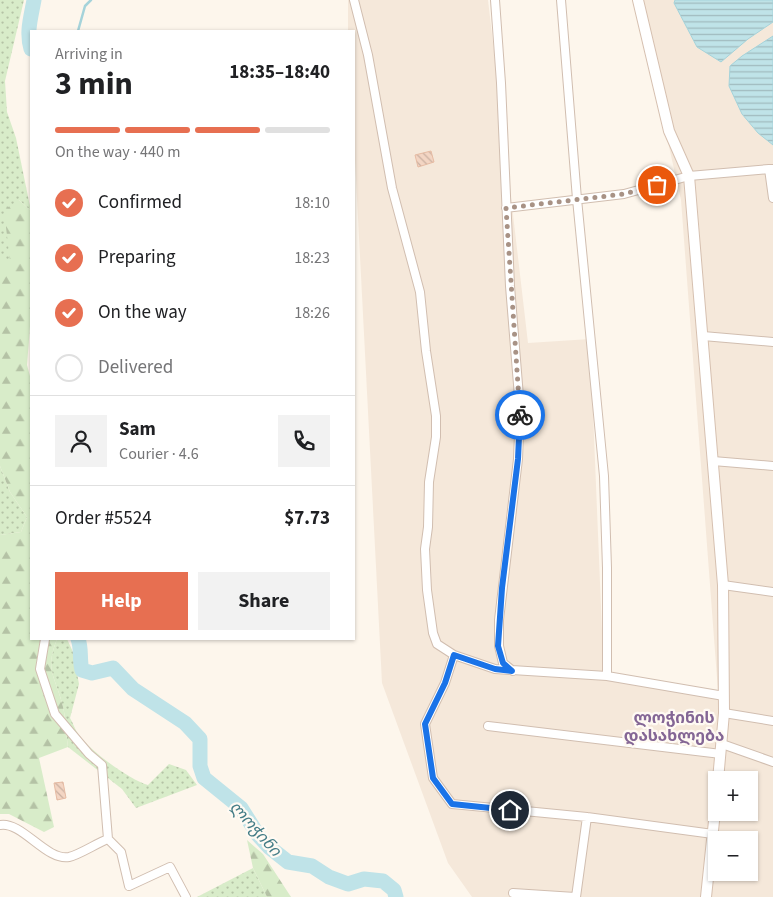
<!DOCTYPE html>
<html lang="en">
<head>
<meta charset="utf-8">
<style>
	:root { --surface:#fff; --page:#f2f2f2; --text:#202124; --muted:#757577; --line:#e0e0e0; --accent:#e76f51 }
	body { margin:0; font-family:"Source Sans 3","Noto Sans Georgian",sans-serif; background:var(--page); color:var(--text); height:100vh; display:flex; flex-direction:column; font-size:19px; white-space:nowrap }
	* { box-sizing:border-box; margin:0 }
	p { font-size:16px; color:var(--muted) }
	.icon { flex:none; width:28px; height:28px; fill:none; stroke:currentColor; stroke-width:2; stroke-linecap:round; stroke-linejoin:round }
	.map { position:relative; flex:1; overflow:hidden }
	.details { position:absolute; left:30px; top:30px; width:325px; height:610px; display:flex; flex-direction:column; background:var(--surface); border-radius:0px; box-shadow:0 1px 4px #0004 }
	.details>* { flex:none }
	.fabs { position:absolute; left:708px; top:771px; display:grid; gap:10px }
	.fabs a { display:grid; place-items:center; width:50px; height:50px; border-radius:0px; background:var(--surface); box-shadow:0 1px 4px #0004; font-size:25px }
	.pin { position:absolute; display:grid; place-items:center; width:42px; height:42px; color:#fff; margin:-21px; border:2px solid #fff; border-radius:50%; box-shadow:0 1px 5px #0007 }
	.courier { position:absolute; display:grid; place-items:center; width:50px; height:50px; margin:-25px; border:4px solid #1a73e8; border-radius:50%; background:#fff; color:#222; box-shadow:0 1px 6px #0007 }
	.summary em { font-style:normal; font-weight:700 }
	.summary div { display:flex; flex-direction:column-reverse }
	.summary { display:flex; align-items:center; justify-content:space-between; height:85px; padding:0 25px }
	h1 { font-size:32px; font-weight:700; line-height:38px }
	.bar { display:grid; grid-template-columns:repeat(4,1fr); gap:8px 5px; align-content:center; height:60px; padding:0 25px }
	.bar i { height:6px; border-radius:4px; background:var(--line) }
	.bar .on { background:var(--accent) }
	.bar p { grid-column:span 4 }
	.line { display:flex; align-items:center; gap:12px; padding:0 25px; border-top:1px solid var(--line) }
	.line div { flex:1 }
	.round { display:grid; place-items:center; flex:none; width:52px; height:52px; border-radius:0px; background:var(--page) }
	ol { padding:0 25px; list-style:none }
	li { display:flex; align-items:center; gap:15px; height:55px }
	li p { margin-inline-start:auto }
	li .icon { padding:5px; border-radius:50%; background:var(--accent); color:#fff; stroke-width:4 }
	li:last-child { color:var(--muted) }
	li i { width:28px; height:28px; border:2px solid var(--line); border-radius:50% }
	.cta { display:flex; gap:10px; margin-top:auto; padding:10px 25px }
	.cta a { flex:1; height:58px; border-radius:0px; background:var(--accent); color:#fff; font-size:20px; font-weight:700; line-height:58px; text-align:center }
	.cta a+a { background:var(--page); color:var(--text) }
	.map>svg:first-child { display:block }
	.residential { fill:#f5e8da; fill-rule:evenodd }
	.grass { fill:url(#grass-dots) }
	.forest { fill:url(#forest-firs) }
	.water { fill:url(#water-rules); stroke:#a5d3da }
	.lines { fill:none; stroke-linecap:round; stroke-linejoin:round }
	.stream { stroke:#a5d3da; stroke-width:2.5 }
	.river { stroke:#bfe3e8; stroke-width:15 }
	.building { fill:url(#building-back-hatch); stroke:#e6bba3 }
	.street-casing { stroke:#d1beb0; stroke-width:10 }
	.secondary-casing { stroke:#d6c0b0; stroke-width:12 }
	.street { stroke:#fff; stroke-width:8 }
	.secondary { stroke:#fff; stroke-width:10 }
	.done { stroke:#a89285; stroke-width:5; stroke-dasharray:0 9 }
	.route { stroke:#1a73e8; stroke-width:6 }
	.labels { text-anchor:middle; stroke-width:4.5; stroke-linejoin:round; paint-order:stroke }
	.neighbourhood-label { font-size:16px; font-weight:bold; fill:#846695; stroke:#fffaf3 }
	.water-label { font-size:16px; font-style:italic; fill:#437c86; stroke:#fffaf3 }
</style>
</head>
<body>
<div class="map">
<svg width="773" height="897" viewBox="0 0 773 897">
	<defs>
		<pattern id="grass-dots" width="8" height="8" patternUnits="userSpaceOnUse" patternTransform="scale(1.25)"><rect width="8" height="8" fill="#d8ecc9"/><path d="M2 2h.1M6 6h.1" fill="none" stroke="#b4c2a5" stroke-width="1.8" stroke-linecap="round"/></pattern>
		<pattern id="forest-firs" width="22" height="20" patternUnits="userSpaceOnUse" patternTransform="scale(1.25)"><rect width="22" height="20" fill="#d8ecc9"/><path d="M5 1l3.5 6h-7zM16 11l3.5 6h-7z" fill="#b4c2a5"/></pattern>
		<pattern id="water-rules" width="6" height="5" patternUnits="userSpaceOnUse" patternTransform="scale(1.25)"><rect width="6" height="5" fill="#bfe3e8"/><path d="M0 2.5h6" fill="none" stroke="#a0bbbe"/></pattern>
		<pattern id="building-back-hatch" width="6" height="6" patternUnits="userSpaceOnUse" patternTransform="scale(1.25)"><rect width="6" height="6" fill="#f3d5c3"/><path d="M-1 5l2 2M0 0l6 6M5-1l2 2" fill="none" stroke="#cab0a1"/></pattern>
	</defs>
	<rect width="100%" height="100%" fill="#fdf6ec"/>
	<path class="residential" d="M348,0H488L528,343L590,339L604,680L718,691L681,200L636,0H773V897H472L448,863L382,683L354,140V31H348ZM716,780H749V812H716ZM716,840H749V872H716Z"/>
	<path class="grass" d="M0,0H24L5,81L7,112L16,138L31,211L19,200L10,261H0Z
		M0,466L10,492L27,517L21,532L0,535Z
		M57,639H67L73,652L79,684L70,718C73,723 75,730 79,735C90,751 130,780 148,785L169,764L186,770L197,785L136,808L122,789L68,747C66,733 66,717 62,703C54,674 45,670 57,639Z
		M253,868L267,897H197Z"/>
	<path class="forest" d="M19,200L31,211V314L27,365L31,380V639H57C45,670 54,674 62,703C66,717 66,733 68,747L39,758L54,827L44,832L9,814H0V535L21,532L27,517L10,492L0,466V261H10L4,210Z
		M247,840L263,854L291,897H267L253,868Z"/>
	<path class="water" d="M675,0H773V22L748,39L721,62L697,47L674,3Z
		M773,36V145L758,133L742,114L729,86L730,66L742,56Z"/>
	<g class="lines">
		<path class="stream" d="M78,31L85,6L91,0"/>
		<path class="river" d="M31,49C26,32 31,17 34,0
			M78,639C82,649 79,659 82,670L92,673L113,668L133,689L185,723L200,739V766L204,778L241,808L258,835L269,847L288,862L312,866L329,877L348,884L364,879L383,881L394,890L396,897"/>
	</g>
	<path class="building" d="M431,151L434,162L418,167L415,155Z
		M63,782L66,798L57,800L54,783Z"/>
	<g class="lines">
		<defs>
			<path id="street" d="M354,0L368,55L392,188L420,292L426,351L436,416V437L429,482L428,527L425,549L427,590L433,633L437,644L454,655L495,669L607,676L724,696
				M495,0L501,83L510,286L520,409L518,459L499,620V646L503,663L513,671
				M561,0L577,199L604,476L607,568V676
				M773,169H769L773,198
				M506,208L624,194L689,176L769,169
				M703,336L773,342
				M713,461L773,466
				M723,585L773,592
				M454,655L445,683L425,724L433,778L452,804L587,817L713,834
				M724,713L773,721
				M488,726L721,754
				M722,744L773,762
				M0,825C22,821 46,861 69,857C79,855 97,843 108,839L102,765L89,754L55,714L40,669L45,639
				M108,839L121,852L129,886L170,867L186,897
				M513,893L575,897
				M576,897L587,817"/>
			<path id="secondary" d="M638,0L669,131L689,176L723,585L724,713L718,780
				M706,897L716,802"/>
		</defs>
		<use href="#street" class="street-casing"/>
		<use href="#secondary" class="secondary-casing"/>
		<use href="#street" class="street"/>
		<use href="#secondary" class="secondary"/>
	</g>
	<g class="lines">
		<path class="done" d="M520,415L506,208L624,194L657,185"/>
		<path class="route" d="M510,810L452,804L433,778L425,724L445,683L454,655L495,669L512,671L503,663L498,646L502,588L518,459L520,415"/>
	</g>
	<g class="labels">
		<g class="neighbourhood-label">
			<text x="674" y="723">ლოჭინის<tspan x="674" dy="18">დასახლება</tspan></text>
		</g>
		<g class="water-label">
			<text transform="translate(256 828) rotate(48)" y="6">ლოჭინი</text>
		</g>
	</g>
</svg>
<div class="fabs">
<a>+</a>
<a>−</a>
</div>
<div class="pin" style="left:657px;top:185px;background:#ea580c"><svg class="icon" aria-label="bag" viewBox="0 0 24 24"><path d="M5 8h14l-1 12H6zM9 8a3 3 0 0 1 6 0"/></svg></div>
<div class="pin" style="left:510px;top:810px;background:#1f2937"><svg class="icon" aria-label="home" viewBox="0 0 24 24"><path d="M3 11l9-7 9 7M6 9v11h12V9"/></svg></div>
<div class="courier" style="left:520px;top:415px"><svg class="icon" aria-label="bike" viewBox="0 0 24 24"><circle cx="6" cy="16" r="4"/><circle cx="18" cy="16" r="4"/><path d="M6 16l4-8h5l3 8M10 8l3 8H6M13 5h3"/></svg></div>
<section class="details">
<div class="summary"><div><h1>3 min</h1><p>Arriving in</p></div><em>18:35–18:40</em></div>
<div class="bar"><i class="on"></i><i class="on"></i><i class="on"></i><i></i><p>On the way · 440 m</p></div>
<ol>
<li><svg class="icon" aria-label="check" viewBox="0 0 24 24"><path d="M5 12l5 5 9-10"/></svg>Confirmed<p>18:10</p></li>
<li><svg class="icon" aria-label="check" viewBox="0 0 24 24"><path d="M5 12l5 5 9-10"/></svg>Preparing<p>18:23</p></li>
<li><svg class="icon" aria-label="check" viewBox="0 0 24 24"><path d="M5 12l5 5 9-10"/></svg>On the way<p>18:26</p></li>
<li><i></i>Delivered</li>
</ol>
<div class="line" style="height:90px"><a class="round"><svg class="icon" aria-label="person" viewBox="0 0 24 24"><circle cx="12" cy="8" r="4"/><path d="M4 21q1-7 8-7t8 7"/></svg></a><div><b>Sam</b><p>Courier · 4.6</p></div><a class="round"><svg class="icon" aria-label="phone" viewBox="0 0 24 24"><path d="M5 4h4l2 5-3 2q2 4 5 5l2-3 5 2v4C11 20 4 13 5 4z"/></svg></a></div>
<div class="line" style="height:65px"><div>Order #5524</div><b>$7.73</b></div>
<div class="cta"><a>Help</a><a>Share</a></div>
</section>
</div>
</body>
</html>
